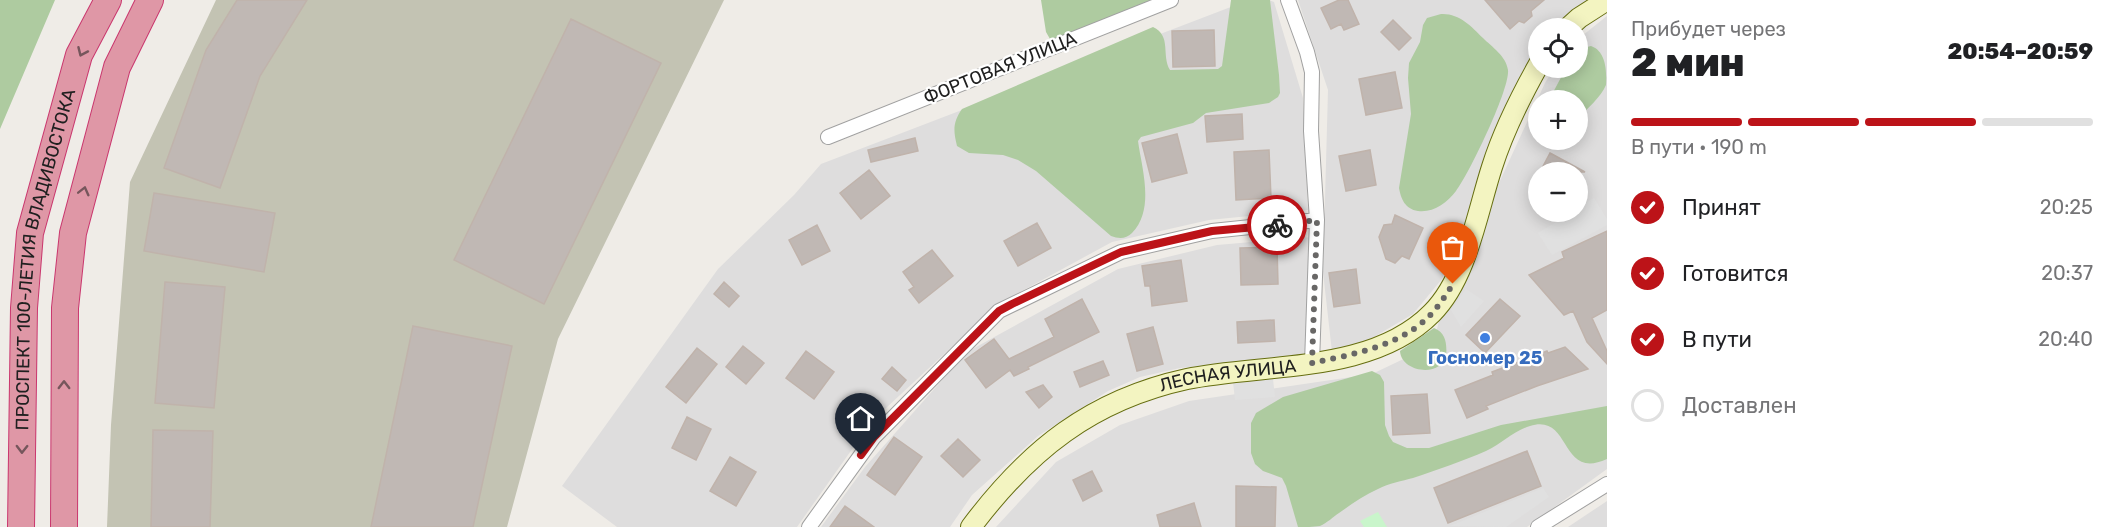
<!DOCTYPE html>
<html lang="ru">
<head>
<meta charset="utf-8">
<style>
	:root { --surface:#fff; --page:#f2f2f2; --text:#202124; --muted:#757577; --line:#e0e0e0; --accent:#bc1318 }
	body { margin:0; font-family:Rubik,sans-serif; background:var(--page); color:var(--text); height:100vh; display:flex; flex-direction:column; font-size:22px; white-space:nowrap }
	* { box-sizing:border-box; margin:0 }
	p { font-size:20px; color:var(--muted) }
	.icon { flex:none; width:33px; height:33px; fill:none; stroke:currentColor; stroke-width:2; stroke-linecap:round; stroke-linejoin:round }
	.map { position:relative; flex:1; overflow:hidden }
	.drawer { display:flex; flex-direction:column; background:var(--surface); width:510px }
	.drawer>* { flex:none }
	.fabs { position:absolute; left:1528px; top:18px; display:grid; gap:12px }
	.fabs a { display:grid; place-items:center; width:60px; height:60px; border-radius:50%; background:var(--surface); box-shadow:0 3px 15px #0003; font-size:30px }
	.pin { position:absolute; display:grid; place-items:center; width:51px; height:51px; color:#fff; margin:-62px -26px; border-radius:50% 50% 50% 0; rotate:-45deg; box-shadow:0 0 6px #0007 }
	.pin .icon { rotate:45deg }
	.courier { position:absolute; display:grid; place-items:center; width:60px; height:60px; margin:-30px; border:4px solid #bc1318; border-radius:50%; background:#fff; color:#222; box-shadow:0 2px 8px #0007 }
	.headline em { font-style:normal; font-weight:800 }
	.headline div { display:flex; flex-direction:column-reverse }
	.headline { display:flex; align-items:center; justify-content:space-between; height:102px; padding:0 24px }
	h1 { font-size:39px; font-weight:800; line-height:45px }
	.bar { display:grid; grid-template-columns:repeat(4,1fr); gap:9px 6px; align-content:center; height:72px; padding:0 24px }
	.bar i { height:8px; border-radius:4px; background:var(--line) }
	.bar .selected { background:var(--accent) }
	.bar p { grid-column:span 4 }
	ol { padding:0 24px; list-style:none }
	li { display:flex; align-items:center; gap:18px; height:66px }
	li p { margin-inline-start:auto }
	li .icon { padding:6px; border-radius:50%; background:var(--accent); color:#fff; stroke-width:4 }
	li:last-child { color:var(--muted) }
	li i { width:33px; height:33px; border:3px solid var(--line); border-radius:50% }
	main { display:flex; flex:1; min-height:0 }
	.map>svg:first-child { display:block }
	.residential { fill:#dedddd; fill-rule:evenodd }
	.construction { fill:#c3c3b3 }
	.forest { fill:#aecba0 }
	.park { fill:#c9f5cb }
	.parking { fill:#e0e0e0 }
	.building { fill:#c0b8b4; stroke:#c0b3ab; stroke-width:1.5 }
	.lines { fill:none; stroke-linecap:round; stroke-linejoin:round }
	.street-casing { stroke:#a1a1a1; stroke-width:16 }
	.secondary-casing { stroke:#666e10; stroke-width:22 }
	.highway-casing { stroke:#ca376e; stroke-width:28 }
	.street { stroke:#fff; stroke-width:14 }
	.secondary { stroke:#f3f4c1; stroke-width:20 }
	.highway { stroke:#df97a6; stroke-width:26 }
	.oneway { stroke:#76565c }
	.done { stroke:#686766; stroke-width:6; stroke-dasharray:0 10.8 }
	.route { stroke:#bc1318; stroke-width:8 }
	.shop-dot { fill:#3f7fe0; stroke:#fff; stroke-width:2 }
	.labels { text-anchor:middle; stroke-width:4.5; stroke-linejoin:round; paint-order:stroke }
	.street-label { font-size:18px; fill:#202020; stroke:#fff }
	.shop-label { font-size:18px; font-weight:bold; fill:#366cbe; stroke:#fff }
</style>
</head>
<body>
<main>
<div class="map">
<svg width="1607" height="527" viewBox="0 0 1607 527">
	<rect width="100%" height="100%" fill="#efece7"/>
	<path class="residential" d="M1249,0H1269L1274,2L1303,98L1308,210L1209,220L1112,242L998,304L872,421L797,527H617L562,486L718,269L794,195L821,164Z
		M1298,0H1590L1574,12L1558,28H1539V52L1517,98L1442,279L1413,314L1367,341L1332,352L1323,272L1328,90Z
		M1607,16V469L1527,527H996L1056,462L1120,425L1189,401L1372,374L1433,345L1443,305L1545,83L1554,68H1578V39ZM1539,100H1578V140H1539ZM1539,172H1578V212H1539Z
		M1312,237L1305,354L1180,368L1140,377L1108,391L1038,436L972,495L950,527H821L865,467L967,352L1118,269L1217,245Z
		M1607,501V527H1568Z"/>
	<path class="construction" d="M216,0H724L558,339L507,527H107L111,425L130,182Z"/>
	<path class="forest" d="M0,0H55L0,129Z
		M1041,0H1151L1090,28L1053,40L1050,39L1046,32Z
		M1231,0H1270L1279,75L1280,93L1278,97L1269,103L1206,113L1193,123L1141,137L1138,141C1142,170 1155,209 1132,233C1126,239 1119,239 1111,236L1036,171L1018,160L1003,155L969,153L957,146C953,130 953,122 962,109L1153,27C1172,36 1161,55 1170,70L1218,69L1222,66Z
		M1441,14C1459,13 1471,26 1483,38C1492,47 1506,56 1508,70C1510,89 1469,174 1456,191C1447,203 1433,213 1418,211C1405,209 1401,199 1399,188L1411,114L1408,78L1409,63L1420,42L1423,25L1427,18Z
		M1591,46C1606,51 1607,71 1606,85C1601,97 1587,109 1578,118V100H1549L1566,68H1578V51L1583,48Z
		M1434,328C1447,333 1447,346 1446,358C1444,361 1442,364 1439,366C1426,375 1401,368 1400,351Z
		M1372,371L1380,375L1384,382L1385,425L1389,436L1393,442L1407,448H1429L1501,425L1607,406V459C1559,481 1572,413 1530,426C1513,431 1502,444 1486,451C1463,461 1437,470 1413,478C1402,481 1389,483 1378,489C1364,495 1352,504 1339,513C1333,517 1327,523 1320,526C1314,527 1304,527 1298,527L1286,486L1282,478L1263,471L1255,464L1251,453V423L1256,413L1283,397Z"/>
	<path class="park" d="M1378,512L1387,527H1364L1360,521Z"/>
	<path class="parking" d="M1594,198L1607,219V225L1552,255L1538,233L1573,212H1578V208Z
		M1466,289L1484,301L1461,327L1451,310Z
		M1273,379L1275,397L1235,400L1233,382Z
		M1543,488L1549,497L1506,527L1450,526Z"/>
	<path class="building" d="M237,0H307L260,76L220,188L164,168L206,50Z
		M1339,0H1348L1359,24L1344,30L1341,24L1331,29L1321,8Z
		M1485,0H1544L1531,11L1532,16L1524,23L1519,21L1510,29Z
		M571,19L661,63L544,304L454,260Z
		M1393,20L1411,38L1399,50L1381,32Z
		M1214,30L1215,66L1173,67L1172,31Z
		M1395,72L1402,108L1366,115L1359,79Z
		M1242,114L1243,139L1207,142L1205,116Z
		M1177,134L1187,173L1152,182L1142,143Z
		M915,138L918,151L871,162L868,150Z
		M1269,150L1271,198L1236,200L1234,152Z
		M1370,150L1376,185L1346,191L1339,156Z
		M1550,153L1585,172H1540Z
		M869,170L890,196L861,219L840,193Z
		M154,193L275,213L264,272L144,251Z
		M1395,215L1423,228L1409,259L1402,256L1395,263L1386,259L1379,237L1384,225L1392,224Z
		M1037,223L1051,248L1018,266L1004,241Z
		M817,225L830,251L802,265L789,240Z
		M1607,231V310L1592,318L1607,351V364L1587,342L1573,311L1564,315L1529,275L1564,258L1562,252Z
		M1277,247L1278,284L1241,285L1240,248Z
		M932,250L953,276L919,303L909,290L914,287L903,272Z
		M1181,260L1187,301L1152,306L1150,286H1145L1142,266Z
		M1356,269L1360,303L1334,307L1329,273Z
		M165,282L225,287L214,408L155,403Z
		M724,282L739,296L729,307L714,294Z
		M1082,299L1099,332L1028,367L1029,369L1014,376L1010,370L986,388L965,360L994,339L1009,359L1054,337L1045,319Z
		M1500,299L1520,316L1485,353L1466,335Z
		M1274,320L1275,341L1238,343L1237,322Z
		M413,326L512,346L473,527H371Z
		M1153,327L1163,364L1137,371L1127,334Z
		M743,346L764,363L746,384L726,367Z
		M1565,347L1588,369L1537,386L1486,406L1488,409L1467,418L1455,390L1493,375L1492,372L1513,364L1547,351L1548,353Z
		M697,348L717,364L686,403L666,387Z
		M806,351L834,372L814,399L786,378Z
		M1103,361L1109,375L1080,387L1074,372Z
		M892,367L906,380L897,391L882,379Z
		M1043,385L1052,397L1039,408L1026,392Z
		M1427,394L1430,433L1393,435L1391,396Z
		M687,417L711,429L696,460L672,448Z
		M153,430L213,431L210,527H151Z
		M894,437L922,457L895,495L867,475Z
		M958,439L980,460L963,477L941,456Z
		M1527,451L1541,486L1448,523L1434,488Z
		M730,457L756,472L736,506L710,491Z
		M1092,471L1102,491L1083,501L1073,480Z
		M1236,486L1276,487L1275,527H1236Z
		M1194,503L1201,527H1160L1157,515Z
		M845,506L874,527H830Z"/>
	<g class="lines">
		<defs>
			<path id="street" d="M1288,0L1307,52L1312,72L1311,131L1317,220L1312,363
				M828,137L1171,0
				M809,527L874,437L999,311L1121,252L1212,231L1317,220
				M1538,527L1607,484"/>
			<g id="secondary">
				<path d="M1568,28L1579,18L1607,0"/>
				<path id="s1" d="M971,527C1029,450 1091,400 1187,379C1265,363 1372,374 1432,313C1467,278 1477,213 1492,167C1503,132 1521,96 1539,64"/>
			</g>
			<g id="highway">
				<path id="s2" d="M21,527L24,308L30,233L79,55L108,0"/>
				<path d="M64,527L65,308L73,233L117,67L150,0"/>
			</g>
		</defs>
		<use href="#street" class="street-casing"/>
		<use href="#secondary" class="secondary-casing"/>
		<use href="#highway" class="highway-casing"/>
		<use href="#street" class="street"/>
		<use href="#secondary" class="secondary"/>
		<use href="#highway" class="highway"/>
	</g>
	<defs><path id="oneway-chevron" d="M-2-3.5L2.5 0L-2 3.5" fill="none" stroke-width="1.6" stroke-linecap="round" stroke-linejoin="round" transform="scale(1.5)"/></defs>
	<g class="oneway">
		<use href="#oneway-chevron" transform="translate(82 52) rotate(114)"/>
		<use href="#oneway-chevron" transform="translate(84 191) rotate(-76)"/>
		<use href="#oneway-chevron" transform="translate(64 385) rotate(-90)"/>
		<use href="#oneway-chevron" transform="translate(22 449) rotate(91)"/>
	</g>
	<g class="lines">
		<path class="done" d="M1277,225L1317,220L1312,363C1354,354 1404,346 1434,311C1441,303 1447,293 1453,284"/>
		<path class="route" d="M861,455L874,437L999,311L1012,304L1121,252L1212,231L1277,225"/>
	</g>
	<circle class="shop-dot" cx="1485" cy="338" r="6"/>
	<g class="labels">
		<g class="street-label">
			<text transform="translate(1000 68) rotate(-22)" y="6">ФОРТОВАЯ УЛИЦА</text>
			<text dy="6" stroke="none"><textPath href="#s2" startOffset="270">ПРОСПЕКТ 100-ЛЕТИЯ ВЛАДИВОСТОКА</textPath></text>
			<text dy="6" stroke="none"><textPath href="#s1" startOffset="309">ЛЕСНАЯ УЛИЦА</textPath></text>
		</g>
		<g class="shop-label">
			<text x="1485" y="364">Госномер 25</text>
		</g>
	</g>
</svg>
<div class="fabs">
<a><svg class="icon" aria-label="locate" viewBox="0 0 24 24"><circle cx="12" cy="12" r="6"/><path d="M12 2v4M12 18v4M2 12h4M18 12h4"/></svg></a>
<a>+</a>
<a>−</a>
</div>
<div class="pin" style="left:1453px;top:284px;background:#ea580c"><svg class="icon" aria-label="bag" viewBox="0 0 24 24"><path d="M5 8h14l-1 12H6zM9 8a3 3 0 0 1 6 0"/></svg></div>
<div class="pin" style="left:861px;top:455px;background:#1f2937"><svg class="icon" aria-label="home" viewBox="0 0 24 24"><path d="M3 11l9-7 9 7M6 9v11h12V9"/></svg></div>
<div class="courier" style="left:1277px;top:225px"><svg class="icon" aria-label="bike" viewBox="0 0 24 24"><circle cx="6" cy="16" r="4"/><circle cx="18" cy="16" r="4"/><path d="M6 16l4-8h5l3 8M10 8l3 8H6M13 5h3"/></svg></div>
</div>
<section class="drawer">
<div class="headline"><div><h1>2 мин</h1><p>Прибудет через</p></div><em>20:54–20:59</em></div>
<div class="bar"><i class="selected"></i><i class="selected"></i><i class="selected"></i><i></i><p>В пути · 190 m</p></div>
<ol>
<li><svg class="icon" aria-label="check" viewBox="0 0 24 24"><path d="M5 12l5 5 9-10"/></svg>Принят<p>20:25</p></li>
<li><svg class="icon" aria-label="check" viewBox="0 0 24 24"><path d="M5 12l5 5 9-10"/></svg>Готовится<p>20:37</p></li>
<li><svg class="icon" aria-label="check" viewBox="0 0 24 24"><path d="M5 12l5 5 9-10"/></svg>В пути<p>20:40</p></li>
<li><i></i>Доставлен</li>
</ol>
</section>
</main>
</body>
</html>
